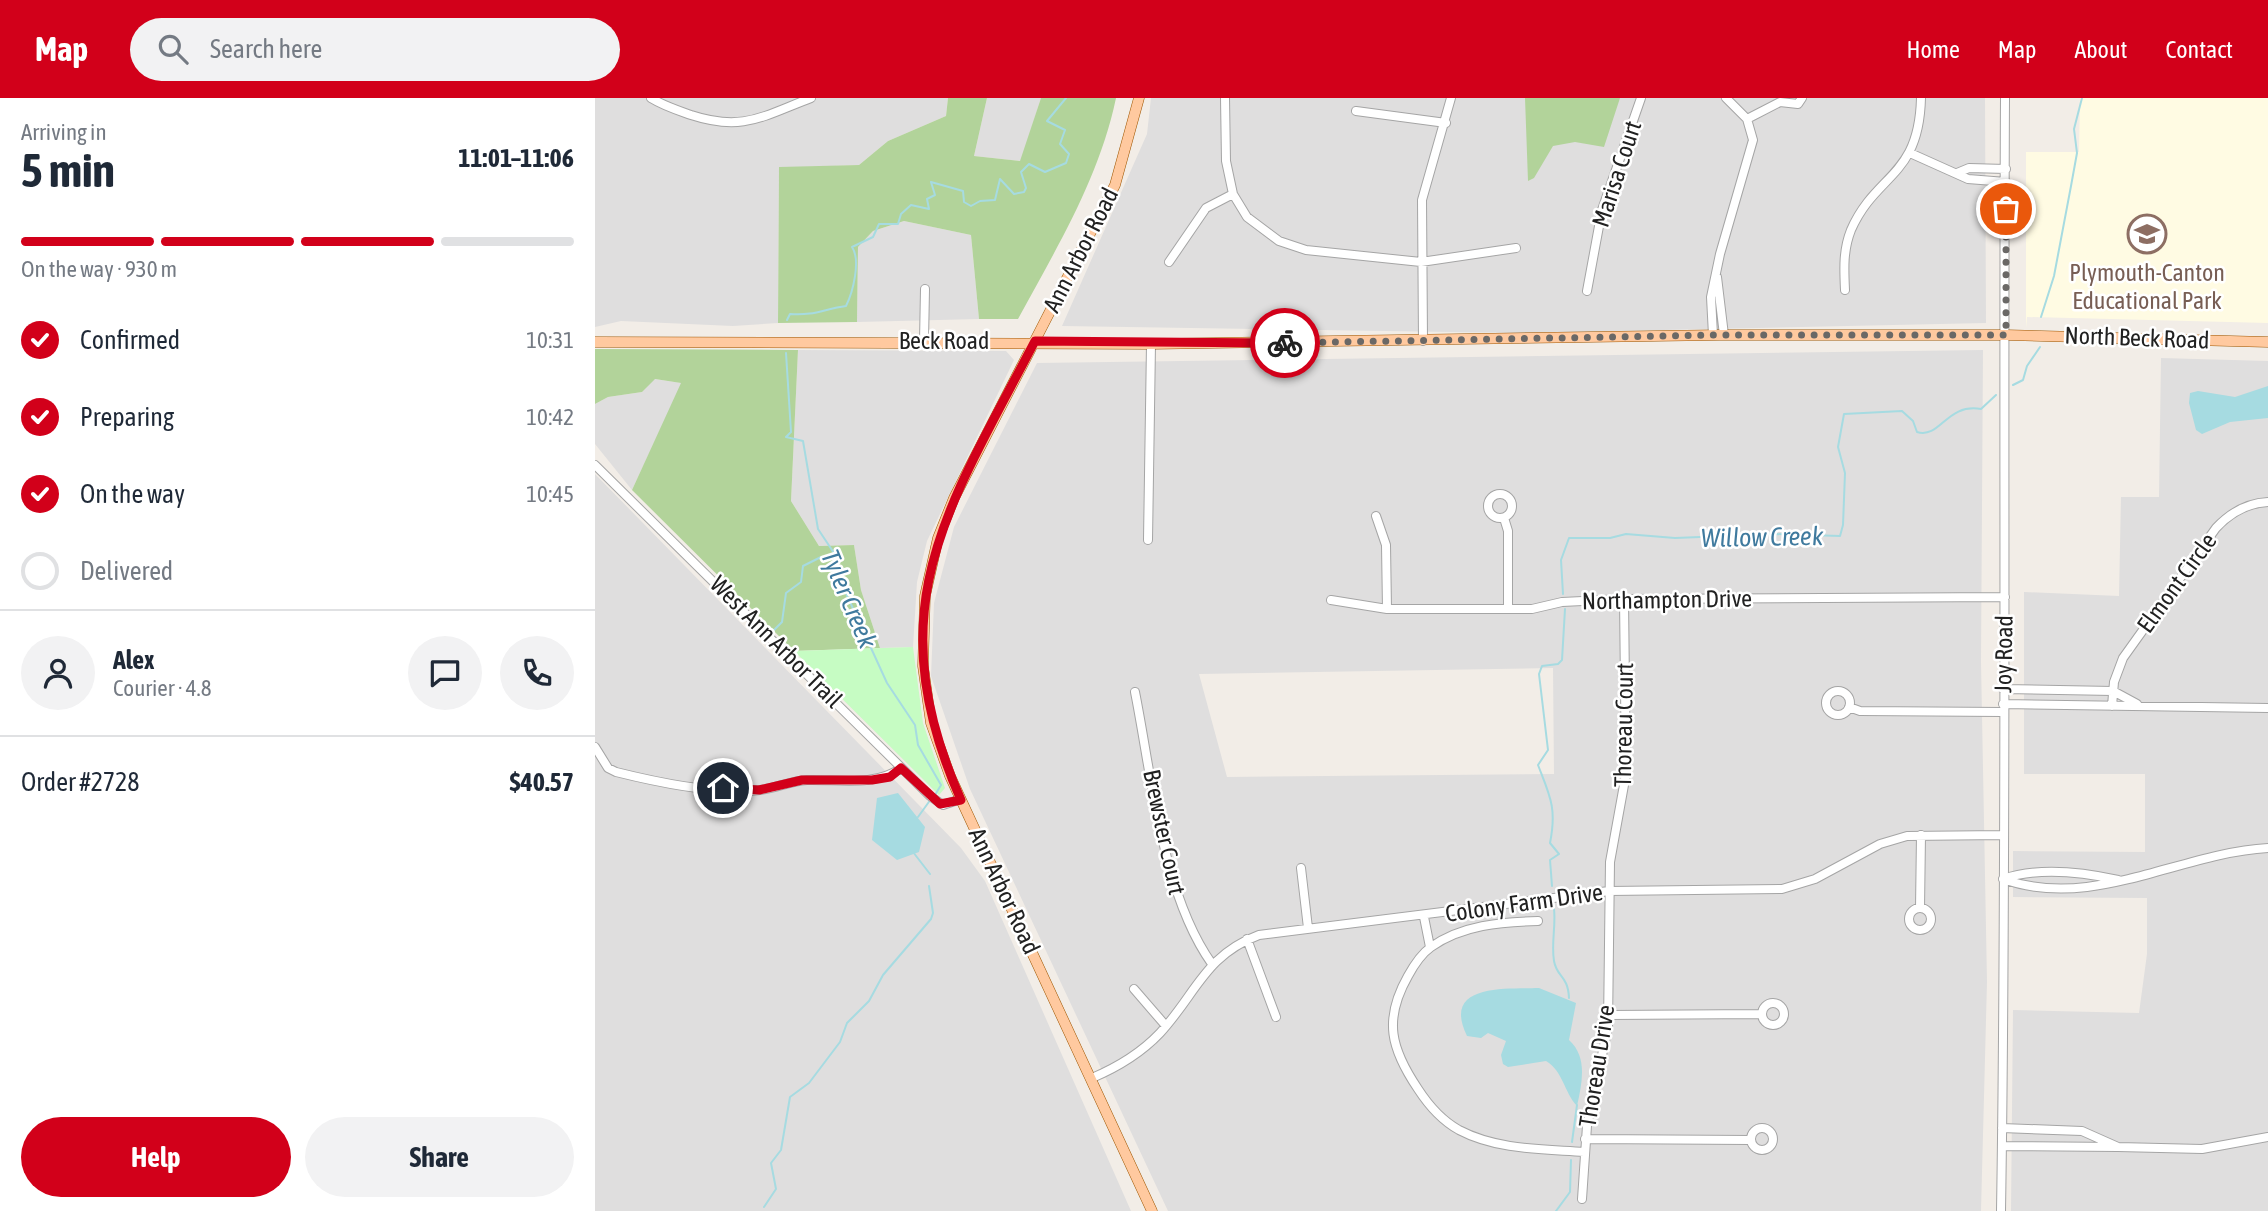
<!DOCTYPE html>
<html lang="en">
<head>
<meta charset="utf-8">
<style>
	:root { --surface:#fff; --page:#f2f2f3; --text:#1f2937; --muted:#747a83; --line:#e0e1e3; --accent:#d2001a }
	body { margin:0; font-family:"Asap Condensed",sans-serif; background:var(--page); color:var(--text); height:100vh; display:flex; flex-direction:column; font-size:26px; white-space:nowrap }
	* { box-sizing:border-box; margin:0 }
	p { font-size:23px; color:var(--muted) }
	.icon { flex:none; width:38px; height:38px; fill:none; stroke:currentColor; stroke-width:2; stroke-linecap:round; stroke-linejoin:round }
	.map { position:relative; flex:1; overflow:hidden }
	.side { display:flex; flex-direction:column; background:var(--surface); width:595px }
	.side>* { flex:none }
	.pin { position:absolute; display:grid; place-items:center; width:60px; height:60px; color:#fff; margin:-30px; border:4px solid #fff; border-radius:50%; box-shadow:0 2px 7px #0007 }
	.courier { position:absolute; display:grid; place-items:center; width:70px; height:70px; margin:-35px; border:5px solid #d2001a; border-radius:50%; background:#fff; color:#222; box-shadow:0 2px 9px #0007 }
	.overview em { font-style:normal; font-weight:700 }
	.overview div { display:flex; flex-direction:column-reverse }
	.overview { display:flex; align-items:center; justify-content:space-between; height:119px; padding:0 21px }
	h1 { font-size:46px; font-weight:700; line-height:52px }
	.bar { display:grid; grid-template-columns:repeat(4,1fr); gap:10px 7px; align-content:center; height:84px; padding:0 21px }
	.bar i { height:9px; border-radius:5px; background:var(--line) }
	.bar .current { background:var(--accent) }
	.bar p { grid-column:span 4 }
	.line { display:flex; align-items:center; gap:18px; padding:0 21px; border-top:2px solid var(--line) }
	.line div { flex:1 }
	.round { display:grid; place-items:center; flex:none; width:74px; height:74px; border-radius:37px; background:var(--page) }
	ol { padding:0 21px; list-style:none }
	li { display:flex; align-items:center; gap:21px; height:77px }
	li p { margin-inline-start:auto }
	li .icon { padding:7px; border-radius:50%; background:var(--accent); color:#fff; stroke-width:4 }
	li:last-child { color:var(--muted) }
	li i { width:38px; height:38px; border:4px solid var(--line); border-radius:50% }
	.button { display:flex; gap:14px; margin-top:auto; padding:14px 21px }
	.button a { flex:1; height:80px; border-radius:42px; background:var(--accent); color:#fff; font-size:28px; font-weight:700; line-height:80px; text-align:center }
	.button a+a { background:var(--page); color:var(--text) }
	header { display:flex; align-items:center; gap:42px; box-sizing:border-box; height:98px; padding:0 35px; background:var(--accent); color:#fff }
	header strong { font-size:33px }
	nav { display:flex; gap:38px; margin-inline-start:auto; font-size:24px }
	.search { width:490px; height:63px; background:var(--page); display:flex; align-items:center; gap:18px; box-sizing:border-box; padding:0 24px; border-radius:38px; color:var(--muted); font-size:26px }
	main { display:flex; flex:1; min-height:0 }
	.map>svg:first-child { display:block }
	.residential { fill:#dfdede; fill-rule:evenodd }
	.education { fill:#fffbe3 }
	.forest { fill:#b2d39a }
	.park { fill:#c6fcc3 }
	.water { fill:#a6dbe1 }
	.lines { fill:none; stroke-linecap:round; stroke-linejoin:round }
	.stream { stroke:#a6dbe1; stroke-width:2 }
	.minor-casing { stroke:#a5a5a5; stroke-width:10 }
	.major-casing { stroke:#9e5600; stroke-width:11 }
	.minor { stroke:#fff; stroke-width:8 }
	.major { stroke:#ffc99f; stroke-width:10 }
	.done { stroke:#6a6866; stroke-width:7; stroke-dasharray:0 12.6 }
	.route { stroke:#d2001a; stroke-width:9 }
	.labels { text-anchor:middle; stroke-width:5; stroke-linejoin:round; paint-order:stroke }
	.street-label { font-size:24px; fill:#212121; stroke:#fff }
	.education-label { font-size:24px; fill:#785e54; stroke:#fff }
	.water-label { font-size:26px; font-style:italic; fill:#3f7a9e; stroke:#fff }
</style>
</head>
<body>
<header>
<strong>Map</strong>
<div class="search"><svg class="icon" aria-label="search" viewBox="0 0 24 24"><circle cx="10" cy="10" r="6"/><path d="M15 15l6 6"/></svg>Search here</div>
<nav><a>Home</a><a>Map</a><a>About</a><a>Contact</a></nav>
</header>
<main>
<section class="side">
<div class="overview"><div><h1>5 min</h1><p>Arriving in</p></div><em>11:01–11:06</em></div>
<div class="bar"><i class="current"></i><i class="current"></i><i class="current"></i><i></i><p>On the way · 930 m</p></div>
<ol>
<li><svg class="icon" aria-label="check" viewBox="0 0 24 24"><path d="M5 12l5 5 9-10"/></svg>Confirmed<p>10:31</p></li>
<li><svg class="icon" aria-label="check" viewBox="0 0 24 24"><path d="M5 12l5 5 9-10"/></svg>Preparing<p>10:42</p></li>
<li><svg class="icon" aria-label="check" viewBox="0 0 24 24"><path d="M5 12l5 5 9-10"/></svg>On the way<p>10:45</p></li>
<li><i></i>Delivered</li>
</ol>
<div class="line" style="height:126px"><a class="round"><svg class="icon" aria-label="person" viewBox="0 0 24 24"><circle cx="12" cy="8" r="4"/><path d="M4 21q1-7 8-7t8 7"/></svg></a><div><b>Alex</b><p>Courier · 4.8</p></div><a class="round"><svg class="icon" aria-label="chat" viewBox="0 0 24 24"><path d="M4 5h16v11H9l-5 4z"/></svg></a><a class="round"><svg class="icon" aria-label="phone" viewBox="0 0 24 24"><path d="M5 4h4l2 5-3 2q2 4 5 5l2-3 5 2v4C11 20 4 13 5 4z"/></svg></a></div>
<div class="line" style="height:91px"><div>Order #2728</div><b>$40.57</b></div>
<div class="button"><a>Help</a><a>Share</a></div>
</section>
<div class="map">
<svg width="1673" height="1113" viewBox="0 0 1673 1113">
	<rect width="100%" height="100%" fill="#f2ede7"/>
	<path class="residential" d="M0,0H353L351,18L293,43L264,67L184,70L183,225L138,228L26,223L0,229Z
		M392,0H446L426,63L379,58Z
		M556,0H1390L1391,225L925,235L467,228L552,36Z
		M309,123L376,137L384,221L262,224L263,149L278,133Z
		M203,252L411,253L419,262L332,443L322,484L318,549L285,550L266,492L259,447L224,448L196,403Z
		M1388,252L1386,564L1392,884L1386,1113H573L375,691L336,578L339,505L359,429L442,265ZM958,570L959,676L632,679L604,576Z
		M1566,260L1673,263V1113H1416L1418,912L1544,915L1552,856V800L1418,799V753L1550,754V676H1429V494L1524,498L1526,399H1564Z
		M59,281L87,285L37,392L0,346V306L13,299L47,294Z
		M0,376L366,750L390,783L536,1113H0Z"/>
	<path class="education" d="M1485,0H1673V225L1432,219L1431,230V54H1484Z"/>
	<path class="forest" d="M353,0H392L379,58L425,63L446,0H521C504,81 462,149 423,221H384L376,137L309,123L278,133L263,149L262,224L183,225L184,69L264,67L293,43L351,18Z
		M930,0H1025L1009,49L980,44L958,48L939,80L933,83Z
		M0,251L203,252L196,403L224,448L259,447L266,492L285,550L199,553L37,392L86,285L60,281L47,294L13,299L0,306Z"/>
	<path class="park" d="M318,549L328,625L350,690L344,697L199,553Z"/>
	<path class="water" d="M1673,288V320L1635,324L1607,336L1601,332L1594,305L1595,295L1603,293L1640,299Z
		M303,695L330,729L324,754L302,762L277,742L282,700Z
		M944,890L981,905L974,942C993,959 987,985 982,1008C969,994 968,973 951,963L913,969L908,966L906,957L911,943L893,935L886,940L872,938C846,885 911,891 944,890Z"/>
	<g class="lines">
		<path class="stream" d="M1446,219L1459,178L1476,88L1482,55L1479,31L1487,0
			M192,222L195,216C219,218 229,211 251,208C258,194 266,162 257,149L278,139L284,126H303L306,116L316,107L334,111L332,101L340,97L336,84L368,93L369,104L376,108L385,103L400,102L405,81L419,96L429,94L431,90L426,74L434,66L450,74L471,65L474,56L465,46L470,32L452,23L471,0
			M191,255L196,334L191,339L208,343L223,431L239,455L238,477L250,493L292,585L320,627L323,647L346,687L340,697
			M1418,287L1428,282L1432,268L1445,249
			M968,496L966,462L974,440H1015L1031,436L1080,440L1180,436L1245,438L1248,427L1250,375L1243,349L1249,316L1307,313L1318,323L1322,334C1346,341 1351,305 1386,311L1401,297
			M179,532L187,524L191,495L206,484L208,468L226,459L237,461
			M323,719L336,701
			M318,754L335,776
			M957,788L955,762L964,756L955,745C962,710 955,698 943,667L953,652L944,576L947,568L963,566L967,562L970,511
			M959,811C961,828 956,846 959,863C962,880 973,877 974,900
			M977,1044L982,1007
			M169,1109L181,1091L176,1065L186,1052L195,999L214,985L245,944L252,925L274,903L288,877L336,821L338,815L334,788
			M961,1113L975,1094L976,1062"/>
		<defs>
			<path id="minor" d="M56,0C69,8 82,12 96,17C148,34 168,18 216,0
				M630,0L631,63L638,96L652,119L684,143L711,152L826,164L921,150
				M761,13L851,25
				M1152,21L1185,4L1203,6L1207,0
				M1315,55L1373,81L1411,84
				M1362,75L1374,70L1411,71
				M574,164L611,110L638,96
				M1122,179L1129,237
				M1250,192C1249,171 1248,152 1256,132C1281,75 1324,80 1326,0
				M992,193L1007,112L1046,0
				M1118,237L1116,199L1125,156L1158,42L1152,21L1131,0
				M329,243L330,191
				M828,243L827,102L856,0
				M0,367L335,698L348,707L366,701
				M893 408a12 12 0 1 1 24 0a12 12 0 1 1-24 0Z
				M781,418L791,447L792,511
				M909,420L913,433V511
				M553,442L556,246
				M736,502L792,511H937L967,504L1029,501L1410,499
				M1408,591L1518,593L1542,606
				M1231 605a12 12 0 1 1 24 0a12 12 0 1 1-24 0Z
				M540,594C557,679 567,796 617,866
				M1408,606L1673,610
				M1517,608L1519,584L1528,560L1621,430C1635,415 1652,405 1673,404
				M1254,609L1265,613L1408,614
				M0,649L13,670L21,674C61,684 123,697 165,692C181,690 196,683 212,682C242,681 281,689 306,670
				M706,770L713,830
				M1408,781C1498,813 1584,755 1673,750
				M1408,781C1443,769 1487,774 1523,782
				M1325,810L1326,737
				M1314 821a11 11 0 1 1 22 0a11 11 0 1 1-22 0Z
				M829,819L835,849
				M943,823C906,824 867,827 836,849C826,856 819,867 813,878C788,922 796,951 823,991C834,1008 846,1022 864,1032C902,1052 947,1051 989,1054
				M652,841L681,919
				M539,891L571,928
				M1167 916a11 11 0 1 1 22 0a11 11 0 1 1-22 0Z
				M1014,917L1167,916
				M497,980C523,969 546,955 565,935C601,896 610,857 664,837L1014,793L1187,791L1220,781L1285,746L1312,738L1408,737
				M1407,1030L1487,1033L1523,1049L1407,1048
				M1156 1041a11 11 0 1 1 22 0a11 11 0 1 1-22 0Z
				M990,1041L1156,1042
				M1523,1049L1607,1051L1673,1039
				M987,1101L992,1028L1013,929L1015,764L1031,676L1029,501
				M1406,1113C1412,742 1408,371 1410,0"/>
			<path id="major" d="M544,0L520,87L359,400L343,440L330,498L328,568L336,625L355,678L557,1113
				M0,244L556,246L1124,237H1411L1673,244"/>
		</defs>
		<use href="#minor" class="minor-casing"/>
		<use href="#major" class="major-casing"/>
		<use href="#minor" class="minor"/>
		<use href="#major" class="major"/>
	</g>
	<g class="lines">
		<path class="done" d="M690,245L1124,237H1411V111"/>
		<path class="route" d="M128,690L164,692L207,682H277L295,679L306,670L345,706L366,702C281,509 352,412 440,243L690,245"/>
	</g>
	<defs>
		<symbol id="school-ring" viewBox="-11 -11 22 22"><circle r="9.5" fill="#fff" stroke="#8d6e63" stroke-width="1.5"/><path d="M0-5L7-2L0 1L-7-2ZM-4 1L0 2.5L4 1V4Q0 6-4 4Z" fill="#8d6e63"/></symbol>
	</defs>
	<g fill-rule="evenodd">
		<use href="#school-ring" x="1530" y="114" width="44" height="44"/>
	</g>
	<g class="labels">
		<g class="street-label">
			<text transform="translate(1022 76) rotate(-72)" y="8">Marisa Court</text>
			<text transform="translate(486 152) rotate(-63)" y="8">Ann Arbor Road</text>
			<text transform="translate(1542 240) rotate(2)" y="8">North Beck Road</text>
			<text x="349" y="251">Beck Road</text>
			<text transform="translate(1582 485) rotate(-54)" y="8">Elmont Circle</text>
			<text transform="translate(1072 502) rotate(-1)" y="8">Northampton Drive</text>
			<text transform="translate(181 544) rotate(45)" y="8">West Ann Arbor Trail</text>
			<text transform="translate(1409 556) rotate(-89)" y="8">Joy Road</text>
			<text transform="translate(1029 627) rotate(-89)" y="8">Thoreau Court</text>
			<text transform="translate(569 734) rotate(78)" y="8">Brewster Court</text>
			<text transform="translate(409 793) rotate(65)" y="8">Ann Arbor Road</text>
			<text transform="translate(929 805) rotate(-8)" y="8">Colony Farm Drive</text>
			<text transform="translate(1002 968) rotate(-81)" y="8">Thoreau Drive</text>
		</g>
		<g class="education-label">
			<text x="1552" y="183">Plymouth-Canton<tspan x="1552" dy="28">Educational Park</tspan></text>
		</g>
		<g class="water-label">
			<text transform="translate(1167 439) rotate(-1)" y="9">Willow Creek</text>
			<text transform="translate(254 501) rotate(67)" y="9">Tyler Creek</text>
		</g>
	</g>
</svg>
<div class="pin" style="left:1411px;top:111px;background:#ea580c"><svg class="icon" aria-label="bag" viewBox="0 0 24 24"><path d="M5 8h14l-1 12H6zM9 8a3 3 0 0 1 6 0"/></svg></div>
<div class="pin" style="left:128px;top:690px;background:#1f2937"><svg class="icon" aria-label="home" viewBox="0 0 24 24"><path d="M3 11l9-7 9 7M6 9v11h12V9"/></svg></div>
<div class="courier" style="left:690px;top:245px"><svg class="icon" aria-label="bike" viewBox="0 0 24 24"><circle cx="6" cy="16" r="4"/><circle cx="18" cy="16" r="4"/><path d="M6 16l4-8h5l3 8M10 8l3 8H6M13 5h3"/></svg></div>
</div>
</main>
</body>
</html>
